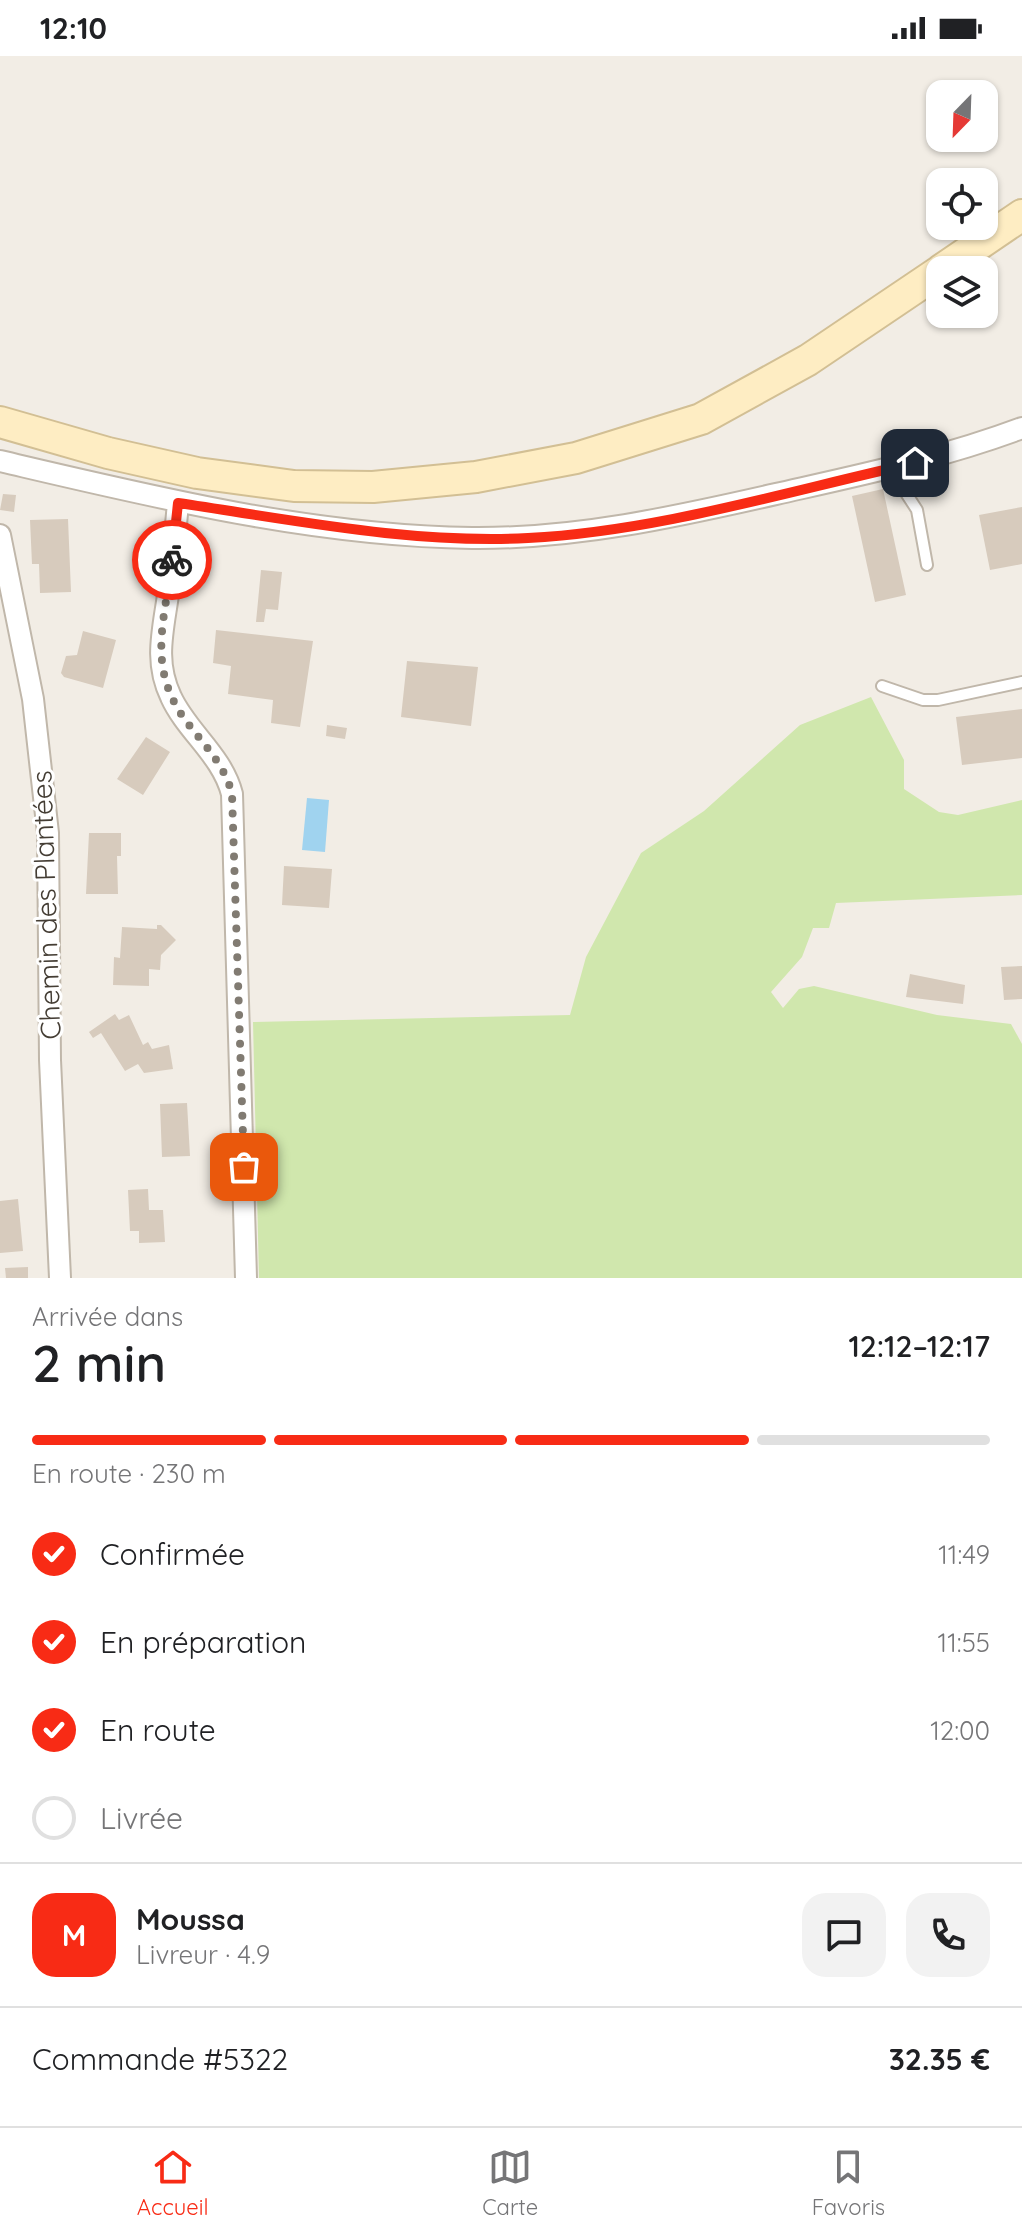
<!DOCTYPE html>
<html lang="fr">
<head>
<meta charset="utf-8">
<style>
	:root { --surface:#fff; --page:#f2f2f2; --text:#202124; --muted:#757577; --line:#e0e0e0; --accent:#f82b15 }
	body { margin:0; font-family:Quicksand,sans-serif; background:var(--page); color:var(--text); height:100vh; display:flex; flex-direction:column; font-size:30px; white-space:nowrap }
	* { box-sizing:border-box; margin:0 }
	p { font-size:26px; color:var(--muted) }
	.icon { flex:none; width:44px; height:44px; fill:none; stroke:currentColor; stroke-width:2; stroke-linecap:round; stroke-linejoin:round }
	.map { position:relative; height:1222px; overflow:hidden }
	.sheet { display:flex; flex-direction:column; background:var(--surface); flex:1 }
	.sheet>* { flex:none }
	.needle { width:52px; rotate:203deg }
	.controls { position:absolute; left:926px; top:24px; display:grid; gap:16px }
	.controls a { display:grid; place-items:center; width:72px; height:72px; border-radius:16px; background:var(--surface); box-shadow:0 2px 6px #0004; font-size:40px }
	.pin { position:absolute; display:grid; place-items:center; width:68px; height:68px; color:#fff; margin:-34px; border-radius:16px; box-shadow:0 4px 12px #0006 }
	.courier { position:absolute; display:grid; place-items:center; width:80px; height:80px; margin:-40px; border:6px solid #f82b15; border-radius:50%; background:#fff; color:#222; box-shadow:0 2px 10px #0007 }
	.overview em { font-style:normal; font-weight:600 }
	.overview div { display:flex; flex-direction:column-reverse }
	.overview { display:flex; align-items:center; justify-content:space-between; height:136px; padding:0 32px }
	h1 { font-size:52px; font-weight:600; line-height:60px }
	.bar { display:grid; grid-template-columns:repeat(4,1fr); gap:12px 8px; align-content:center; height:96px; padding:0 32px }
	.bar i { height:10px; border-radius:6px; background:var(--line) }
	.bar .active { background:var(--accent) }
	.bar p { grid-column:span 4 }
	.line { display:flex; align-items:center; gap:20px; padding:0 32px; border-top:2px solid var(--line) }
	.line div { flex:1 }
	.round { display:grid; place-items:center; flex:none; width:84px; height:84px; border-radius:24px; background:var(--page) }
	ol { padding:0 32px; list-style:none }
	li { display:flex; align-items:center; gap:24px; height:88px }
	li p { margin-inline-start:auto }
	li .icon { padding:8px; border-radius:50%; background:var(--accent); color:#fff; stroke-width:4 }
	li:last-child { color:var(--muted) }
	li i { width:44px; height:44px; border:4px solid var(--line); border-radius:50% }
	.status { display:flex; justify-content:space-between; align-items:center; height:56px; padding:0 40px; background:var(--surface); direction:ltr }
	.status svg { height:22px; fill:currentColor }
	.menu { display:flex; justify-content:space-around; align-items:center; height:112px; border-top:2px solid var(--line); background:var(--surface); font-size:22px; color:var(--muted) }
	.menu a { display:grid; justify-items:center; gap:4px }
	.menu .active { color:var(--accent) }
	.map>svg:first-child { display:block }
	.green { fill:#d0e7ad }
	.water { fill:#a0d3ef }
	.building { fill:#d7cbbd }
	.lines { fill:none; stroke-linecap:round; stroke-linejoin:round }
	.service-casing { stroke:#c0b7aa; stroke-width:14 }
	.minor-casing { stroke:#c0b7aa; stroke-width:24 }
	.secondary-casing { stroke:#d2bf94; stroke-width:34 }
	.service { stroke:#fff; stroke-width:10 }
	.minor { stroke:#fff; stroke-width:20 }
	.secondary { stroke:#feedc3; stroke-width:30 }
	.done { stroke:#817b72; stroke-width:8; stroke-dasharray:0 14.4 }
	.route { stroke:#f82b15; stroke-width:10 }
	.labels { text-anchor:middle; stroke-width:6; stroke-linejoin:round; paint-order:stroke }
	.street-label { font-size:28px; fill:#443d34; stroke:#fff }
</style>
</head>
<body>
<div class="status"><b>12:10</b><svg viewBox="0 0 49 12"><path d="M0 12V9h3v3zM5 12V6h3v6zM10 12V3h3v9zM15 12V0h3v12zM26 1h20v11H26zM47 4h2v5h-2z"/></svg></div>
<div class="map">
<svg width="1022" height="1222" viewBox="0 0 1022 1222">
	<rect width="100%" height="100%" fill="#f2ede5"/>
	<path class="green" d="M871,641L904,704V733L939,756L958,759L1022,744V839L836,847L829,872H813L802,901L771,936L783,952L799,933L814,930L937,959L1011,968L1022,988V1222H259L253,966L570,959L586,901L641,797L704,755L800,669Z"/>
	<path class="water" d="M307,742L329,744L325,796L302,794Z"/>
	<path class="building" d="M883,433L906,539L875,546L852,440Z
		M3,438L16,439L14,456L0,454Z
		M1022,451V508L990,514L979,459Z
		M68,463L71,536L40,537L39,508H32L30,464Z
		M261,514L282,516L278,554L266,553L264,566H256Z
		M216,574L313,585L300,671L271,667L273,644L228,638L231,610L213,607Z
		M83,575L116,584L103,632L64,621L61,617L66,600L77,599Z
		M407,605L478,611L471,670L401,661Z
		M1022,653V702L962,709L956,661Z
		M327,669L347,672L345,683L326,680Z
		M146,681L170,696L143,739L117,723Z
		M89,777H121V800H117L118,838H86Z
		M284,810L332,813L329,852L282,849Z
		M157,869H161L176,884L161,899L160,914L149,913V930L113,929L114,901L120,902L122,871L157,873Z
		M1022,910V943L1004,944L1001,911Z
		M910,918L965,929L963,948L906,941Z
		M115,958L119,964L129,959L143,989L148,986L152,993L169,989L173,1013L144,1017L138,1008L125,1015L101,977L93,982L89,976Z
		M187,1047L190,1100L162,1101L160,1048Z
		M148,1133L149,1154H163L165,1186L139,1187V1175H130L128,1134Z
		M18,1143L23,1195L0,1197V1145Z
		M28,1211V1222H6L5,1212Z"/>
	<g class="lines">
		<defs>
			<path id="service" d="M896,411L904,434L917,454L927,509
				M882,630L923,644H938L1022,626"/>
			<path id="minor" d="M0,405C154,441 312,480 472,482C576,483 675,461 776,438C860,419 942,402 1022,372
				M178,447C175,478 173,508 168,539C163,575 154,606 171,641C187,676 222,699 232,738L246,1222
				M0,479L33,643L48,777L50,1004L60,1222"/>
			<path id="secondary" d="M941,214L1022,159
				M0,366L108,397L197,417L294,430L373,431L476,421L576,402L701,363L808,304L940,215"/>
		</defs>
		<use href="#service" class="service-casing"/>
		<use href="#minor" class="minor-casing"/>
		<use href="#secondary" class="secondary-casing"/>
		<use href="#service" class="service"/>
		<use href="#minor" class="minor"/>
		<use href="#secondary" class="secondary"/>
	</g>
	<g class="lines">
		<path class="done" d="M172,504C165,565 146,611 186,665C204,689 225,709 232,738L244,1111"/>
		<path class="route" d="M172,504L178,447C294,464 411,488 528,482C659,475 788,435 915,407"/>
	</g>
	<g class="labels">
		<g class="street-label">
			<text transform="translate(46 849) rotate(-92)" y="10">Chemin des Plantées</text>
		</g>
	</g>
</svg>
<div class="controls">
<a><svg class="needle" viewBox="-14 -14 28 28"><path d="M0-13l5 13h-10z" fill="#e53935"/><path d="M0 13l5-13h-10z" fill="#757577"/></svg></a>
<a><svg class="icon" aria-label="locate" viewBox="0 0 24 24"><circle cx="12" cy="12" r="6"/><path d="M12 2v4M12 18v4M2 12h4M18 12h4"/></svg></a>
<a><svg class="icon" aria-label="layers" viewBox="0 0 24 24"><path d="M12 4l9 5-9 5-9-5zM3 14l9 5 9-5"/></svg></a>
</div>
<div class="pin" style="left:244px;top:1111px;background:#ea580c"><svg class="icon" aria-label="bag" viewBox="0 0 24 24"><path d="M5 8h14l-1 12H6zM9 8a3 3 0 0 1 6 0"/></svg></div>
<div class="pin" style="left:915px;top:407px;background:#1f2937"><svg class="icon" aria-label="home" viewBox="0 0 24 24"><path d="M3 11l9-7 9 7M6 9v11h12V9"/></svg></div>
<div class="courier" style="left:172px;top:504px"><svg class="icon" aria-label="bike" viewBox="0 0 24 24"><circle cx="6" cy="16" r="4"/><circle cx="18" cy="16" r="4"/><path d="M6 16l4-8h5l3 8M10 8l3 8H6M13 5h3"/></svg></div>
</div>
<section class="sheet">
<div class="overview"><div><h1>2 min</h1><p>Arrivée dans</p></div><em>12:12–12:17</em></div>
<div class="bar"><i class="active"></i><i class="active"></i><i class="active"></i><i></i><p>En route · 230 m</p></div>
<ol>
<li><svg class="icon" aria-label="check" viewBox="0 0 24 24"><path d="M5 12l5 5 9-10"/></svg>Confirmée<p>11:49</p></li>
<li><svg class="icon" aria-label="check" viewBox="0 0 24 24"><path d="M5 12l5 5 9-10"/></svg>En préparation<p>11:55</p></li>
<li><svg class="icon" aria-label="check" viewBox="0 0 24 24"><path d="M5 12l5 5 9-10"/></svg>En route<p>12:00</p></li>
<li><i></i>Livrée</li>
</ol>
<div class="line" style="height:144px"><b class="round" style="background:var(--accent);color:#fff">M</b><div><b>Moussa</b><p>Livreur · 4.9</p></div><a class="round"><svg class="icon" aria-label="chat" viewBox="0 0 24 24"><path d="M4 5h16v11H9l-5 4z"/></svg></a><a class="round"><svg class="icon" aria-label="phone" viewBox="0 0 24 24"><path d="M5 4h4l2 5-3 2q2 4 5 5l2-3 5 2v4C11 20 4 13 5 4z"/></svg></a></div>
<div class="line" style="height:104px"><div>Commande #5322</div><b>32.35 €</b></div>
</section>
<nav class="menu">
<a class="active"><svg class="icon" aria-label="home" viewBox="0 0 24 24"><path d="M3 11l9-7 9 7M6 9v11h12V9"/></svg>Accueil</a>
<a><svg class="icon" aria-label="map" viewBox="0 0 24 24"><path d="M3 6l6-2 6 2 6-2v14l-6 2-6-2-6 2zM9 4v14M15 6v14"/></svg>Carte</a>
<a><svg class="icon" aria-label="saved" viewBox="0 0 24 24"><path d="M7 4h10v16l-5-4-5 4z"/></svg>Favoris</a>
</nav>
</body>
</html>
